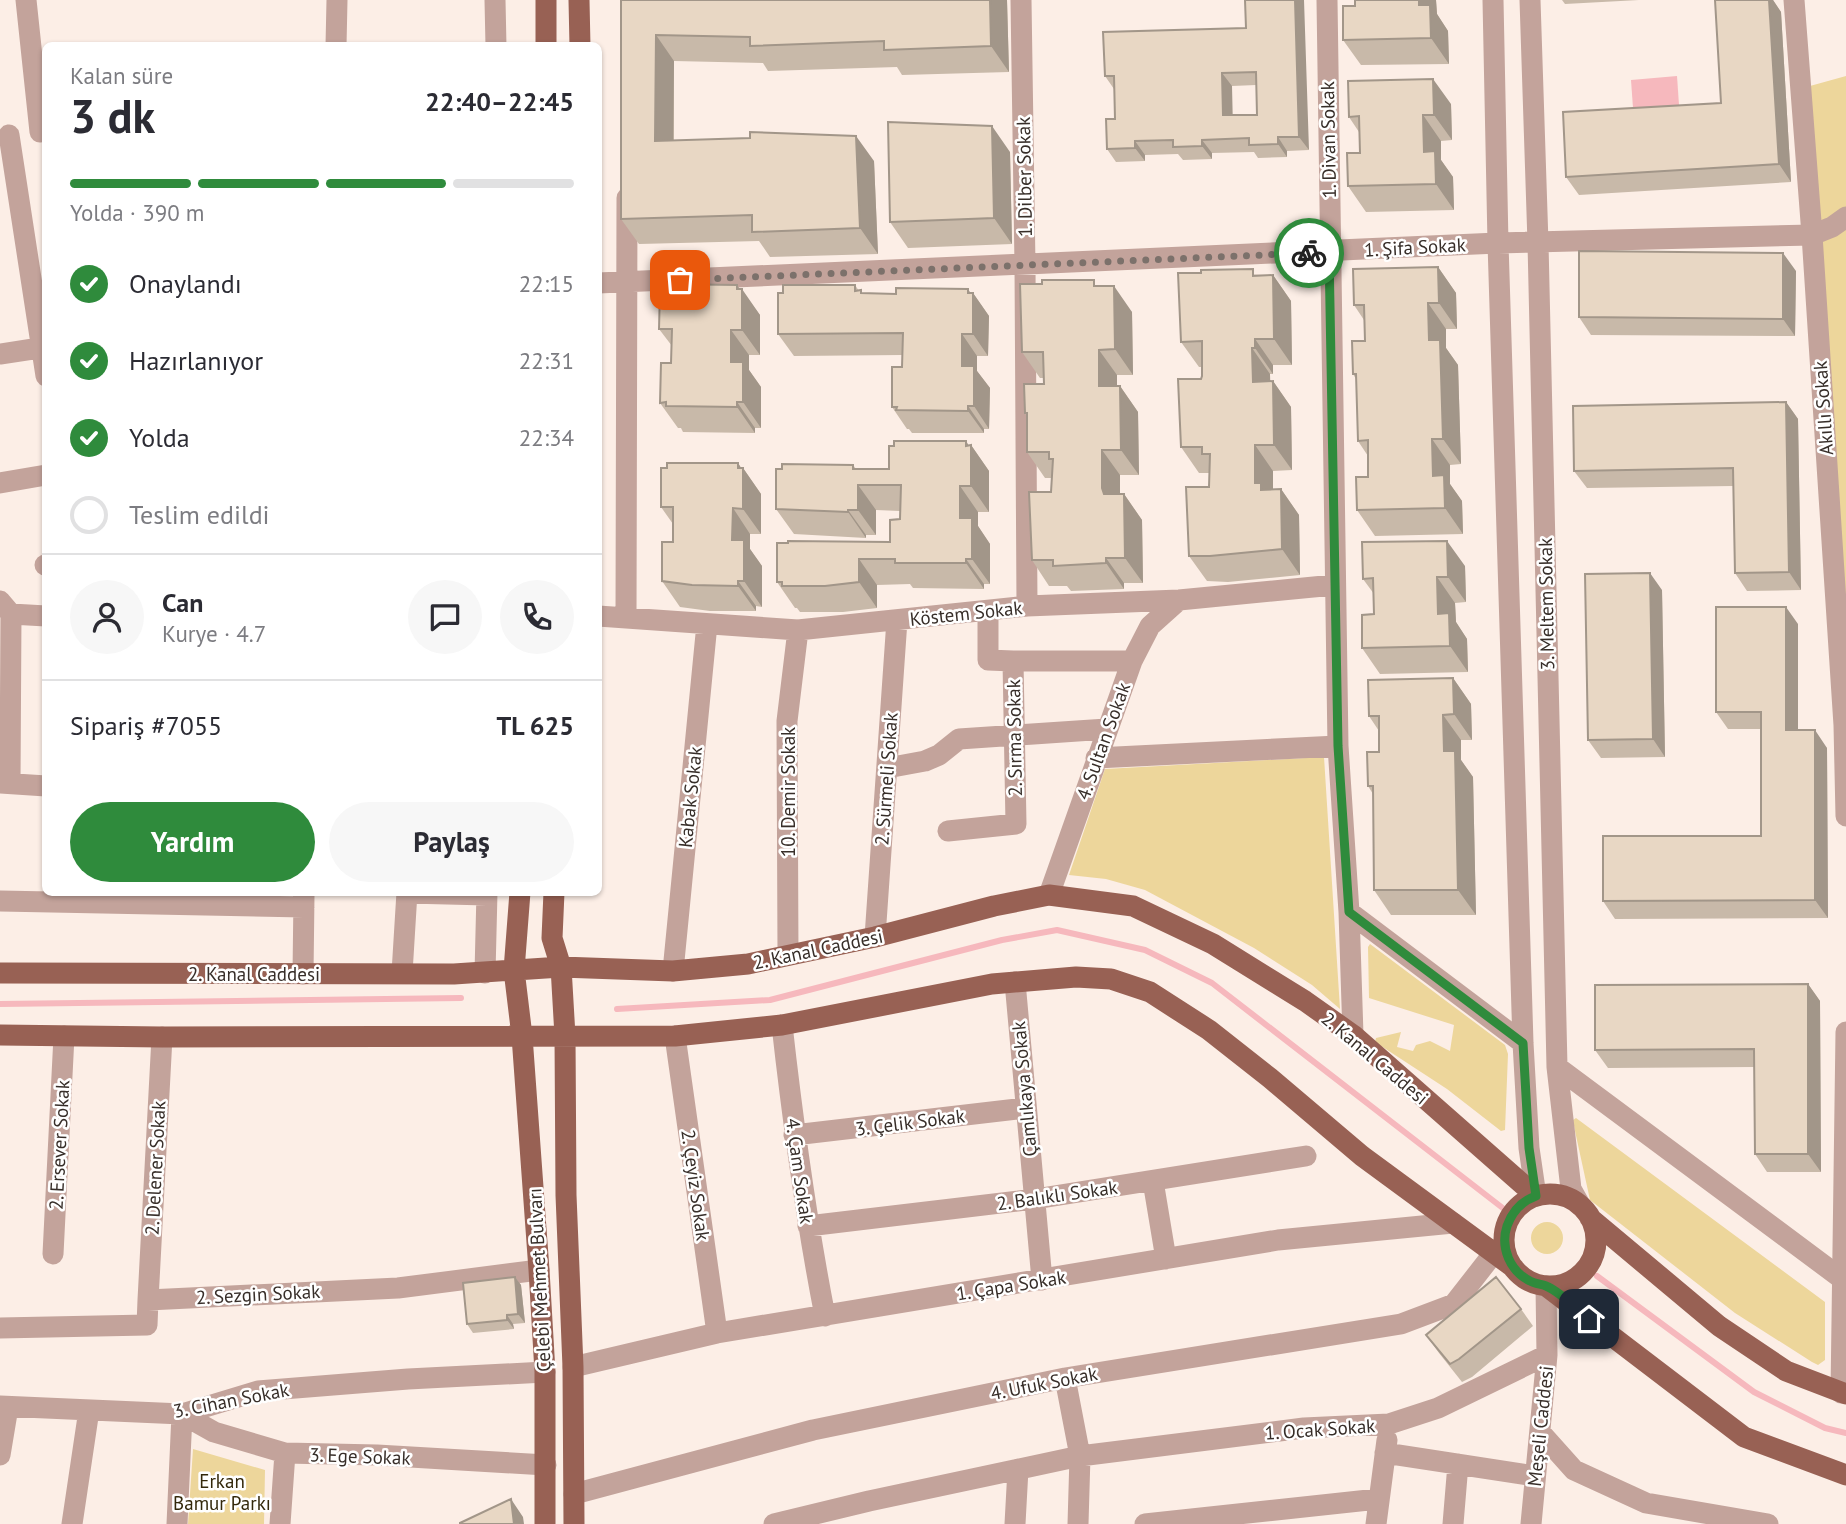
<!DOCTYPE html>
<html lang="tr">
<head>
<meta charset="utf-8">
<style>
	:root { --surface:#fff; --page:#f7f7f7; --text:#2b2b33; --muted:#7c7c81; --line:#e1e1e2; --accent:#2f8b3c }
	body { margin:0; font-family:"PT Sans",sans-serif; background:var(--page); color:var(--text); height:100vh; display:flex; flex-direction:column; font-size:26px; white-space:nowrap }
	* { box-sizing:border-box; margin:0 }
	p { font-size:23px; color:var(--muted) }
	.icon { flex:none; width:38px; height:38px; fill:none; stroke:currentColor; stroke-width:2; stroke-linecap:round; stroke-linejoin:round }
	.map { position:relative; flex:1; overflow:hidden }
	.sheet { position:absolute; left:42px; top:42px; width:560px; height:854px; display:flex; flex-direction:column; background:var(--surface); border-radius:10px; box-shadow:0 2px 5px #0004 }
	.sheet>* { flex:none }
	.pin { position:absolute; display:grid; place-items:center; width:60px; height:60px; color:#fff; margin:-30px; border-radius:14px; box-shadow:0 4px 10px #0006 }
	.courier { position:absolute; display:grid; place-items:center; width:70px; height:70px; margin:-35px; border:5px solid #2f8b3c; border-radius:50%; background:#fff; color:#222; box-shadow:0 2px 9px #0007 }
	.head em { font-style:normal; font-weight:700 }
	.head div { display:flex; flex-direction:column-reverse }
	.head { display:flex; align-items:center; justify-content:space-between; height:119px; padding:0 28px }
	h1 { font-size:46px; font-weight:700; line-height:52px }
	.bar { display:grid; grid-template-columns:repeat(4,1fr); gap:10px 7px; align-content:center; height:84px; padding:0 28px }
	.bar i { height:9px; border-radius:5px; background:var(--line) }
	.bar .current { background:var(--accent) }
	.bar p { grid-column:span 4 }
	.line { display:flex; align-items:center; gap:18px; padding:0 28px; border-top:2px solid var(--line) }
	.line div { flex:1 }
	.round { display:grid; place-items:center; flex:none; width:74px; height:74px; border-radius:37px; background:var(--page) }
	ol { padding:0 28px; list-style:none }
	li { display:flex; align-items:center; gap:21px; height:77px }
	li p { margin-inline-start:auto }
	li .icon { padding:7px; border-radius:50%; background:var(--accent); color:#fff; stroke-width:4 }
	li:last-child { color:var(--muted) }
	li i { width:38px; height:38px; border:4px solid var(--line); border-radius:50% }
	.cta { display:flex; gap:14px; margin-top:auto; padding:14px 28px }
	.cta a { flex:1; height:80px; border-radius:42px; background:var(--accent); color:#fff; font-size:28px; font-weight:700; line-height:80px; text-align:center }
	.cta a+a { background:var(--page); color:var(--text) }
	.map>svg:first-child { display:block }
	.green { fill:#edd69b }
	.water { fill:#f6b8bd }
	.lines { fill:none; stroke-linecap:round; stroke-linejoin:round }
	.stream { stroke:#f6b8bd; stroke-width:6 }
	.minor { stroke:#c3a39b; stroke-width:21 }
	.major { stroke:#986154; stroke-width:21 }
	.wall { fill:#c8b9a9; fill-rule:evenodd }
	.shaded-wall { fill:#a29689 }
	.building { fill:#e8d7c4; stroke:#a29689; stroke-width:2; fill-rule:evenodd }
	.done { stroke:#7c716b; stroke-width:7; stroke-dasharray:0 12.6 }
	.route { stroke:#2f8b3c; stroke-width:9 }
	.labels { text-anchor:middle; stroke-width:5; stroke-linejoin:round; paint-order:stroke }
	.street-label { font-size:19px; fill:#372e29; stroke:#fff }
	.park-label { font-size:19px; fill:#33280a; stroke:#fff }
</style>
</head>
<body>
<div class="map">
<svg width="1846" height="1524" viewBox="0 0 1846 1524">
	<rect width="100%" height="100%" fill="#fceee6"/>
	<path class="green" d="M1846,76V810L1810,86Z
		M1324,757L1340,1009L1312,985L1254,948L1145,890L1106,879L1069,875L1105,769Z
		M1370,944L1505,1045L1508,1054L1505,1130L1501,1131L1447,1089L1375,1042L1376,1038L1401,1032L1397,1047L1413,1051L1416,1045L1430,1041L1450,1051L1454,1025L1369,998L1368,947Z
		M1576,1118L1825,1302V1360L1818,1365L1812,1362L1735,1313L1590,1200L1575,1131L1573,1120Z
		M1531 1238a16 16 0 1 1 32 0a16 16 0 1 1-32 0Z
		M193,1449L265,1470L264,1524H188Z"/>
	<path class="water" d="M1677,76L1679,105L1633,108L1631,80Z"/>
	<g class="lines">
		<path class="stream" d="M0,1004L461,998
			M617,1009L770,1000L1002,940L1057,930L1145,950L1212,983L1504,1209
			M1597,1276L1754,1392L1825,1428L1846,1433"/>
		<path class="minor" d="M26,0L40,132
			M495,0L496,46
			M1021,0L1025,266L1027,606
			M1327,0L1338,746L1349,912L1353,1035
			M1493,0L1498,243L1523,1043L1529,1148L1536,1196
			M1530,0L1538,243L1557,1067L1571,1189L1580,1205
			M1794,0L1812,235L1844,725L1846,816
			M336,46L337,0
			M9,135L46,376
			M598,283L1498,243L1812,235L1832,227L1846,217
			M0,354L46,347
			M0,483L46,475
			M45,565H46
			M0,601L11,614L10,783
			M988,611V660L1013,661
			M11,614L46,616
			M598,616L798,630L1027,606L1179,600L1334,585
			M626,618L627,198
			M1096,758L1338,746
			M887,768L925,761L939,755L959,739L1107,729
			M0,783L46,786
			M948,831L1016,824L1013,661H1132
			M407,893L487,895
			M1049,895L1132,661L1150,626L1179,600
			M0,901L304,907
			M1349,912L1523,1043
			M875,937L897,620
			M788,955L787,721L798,630
			M673,971L707,624
			M402,973L407,892
			M485,973L487,892
			M303,974L304,895
			M1015,982L1042,1280
			M782,1025C793,1123 806,1219 825,1316
			M675,1036L717,1333
			M1557,1067L1841,1278
			M794,1135L1026,1108
			M1153,1181L1166,1259
			M808,1226L1035,1199L1306,1156
			M53,1254L64,1036
			M148,1300L162,1037
			M0,1328L147,1325L148,1300L398,1288L539,1270
			M573,1367L717,1333L1278,1240L1453,1223
			M1065,1378L1080,1456L1078,1524
			M1841,1393L1846,1032
			M0,1406L182,1414L258,1391L408,1379L545,1372
			M1540,1432L1574,1470L1646,1503L1768,1524
			M1385,1453L1535,1476
			M0,1455L8,1407
			M574,1494L813,1430L1065,1378L1401,1324L1454,1304L1493,1254
			M72,1524L89,1410
			M177,1524L182,1414L214,1432L285,1453L377,1455L546,1465
			M280,1524L285,1453
			M774,1524L869,1501L1080,1456L1304,1428L1389,1424L1438,1408L1547,1355
			M1015,1524L1018,1469
			M1145,1524L1378,1499
			M1376,1524L1387,1440
			M1453,1524L1458,1464
			M1531,1524L1547,1355L1546,1286"/>
		<path class="major" d="M546,0V46
			M579,0L580,46
			M520,892L514,970L522,1036L539,1270L545,1372V1524
			M554,892L552,938L561,967L565,1036L566,1195L573,1367L574,1524
			M0,973L454,974L561,967L673,971L748,964L875,937L994,906L1049,895L1133,906L1213,944L1305,1001L1353,1035L1536,1196
			M0,1035L162,1037L675,1036L782,1025L992,984L1076,977L1111,979L1150,992L1209,1030L1270,1078L1362,1156L1513,1267
			M1504 1240a46 46 0 1 1 92 0a46 46 0 1 1-92 0Z
			M1590,1218L1719,1326L1786,1371L1846,1394
			M1546,1286L1744,1437L1846,1475"/>
	</g>
	<path class="wall" d="M621,0H1007L1009,72L902,75L897,67L768,71L763,63L674,61V141L874,161L878,254L770,257L759,241L639,244L621,219Z
		M1355,0H1436L1437,14L1448,31L1449,64L1361,65L1343,40L1355,6Z
		M1562,0H1639L1565,4Z
		M1715,0H1773L1781,12L1791,182L1579,195L1566,177L1721,103Z
		M1246,28L1309,150L1287,151V157L1258,158L1254,152L1212,153V159L1183,160L1178,154L1145,155V161L1116,162L1107,149L1115,119L1114,89L1105,76ZM1256,85L1257,115H1232V86Z
		M1451,104L1452,140L1441,141V160L1453,177L1454,210L1366,212L1348,186L1360,153L1359,132L1349,117Z
		M1010,152L1012,244L908,248L890,222Z
		M1438,267L1456,293L1457,329H1446V348L1458,365L1461,464L1450,465V484L1462,501L1463,534L1375,536L1357,510L1368,477V456L1358,441L1356,379L1353,374L1365,341L1364,320L1354,305Z
		M1796,271L1795,336L1591,335L1579,317Z
		M1201,273L1273,275L1291,301L1292,365H1273V374H1270V381H1273L1291,407L1292,470L1273,471V490L1281,489L1299,515L1300,575L1228,582L1207,581L1189,556L1209,487V473H1199L1181,447L1202,376V367H1199L1181,342Z
		M1042,284L1098,286L1132,312L1133,375H1117V386H1120L1138,412L1139,475H1120V494H1124L1142,520L1143,583H1124V589L1071,591L1067,586H1049L1032,560L1051,492L1052,478H1045L1027,452V417L1025,413L1044,384V378H1040L1022,352Z
		M737,285L760,315V355H749V370L761,387V428H755V433L683,432L681,428H678L660,403L671,363L672,346L659,329L665,289Z
		M855,285L859,291L862,293L896,294L973,293L989,316L988,356H977V371L990,388L989,429H984V433H912L909,429H907L892,407L902,367V355L794,356L778,334L783,293Z
		M1786,402L1798,419L1801,590L1747,591L1735,573L1733,486L1587,488L1574,471Z
		M969,445H971L989,471V512H978V526L990,544V584H984V589L913,588L910,584L877,585V608L843,612H800L797,608H795L777,582L890,542L900,519V511L876,510V535H866V538L794,534L776,509L853,465L856,469H889Z
		M738,463L741,468H743L761,494V534H750V549L762,566V607L756,606V611H710L680,607L662,581L673,542V524L661,507Z
		M1465,566L1466,602L1455,603L1456,622L1467,639L1468,672L1380,674L1362,648L1374,614V594L1363,579Z
		M1662,590L1665,757L1601,758L1588,740Z
		M1798,624V730L1827,748L1828,918L1615,919L1603,901L1761,836V729H1728L1716,712Z
		M1453,678L1471,704L1472,740H1461V760L1473,777L1476,915H1391L1374,890L1373,794L1368,786L1379,752V731L1369,716Z
		M1808,984L1820,1001L1821,1172H1767L1755,1154L1754,1067L1608,1068L1595,1050Z
		M515,1277L521,1285L525,1323L513,1324L514,1329L473,1333L467,1324Z
		M1521,1309L1533,1326L1472,1377L1462,1382L1439,1353L1426,1335Z"/>
	<path class="shaded-wall" d="M990,0H1007L1009,72L991,46Z
		M1295,0H1304L1309,150L1299,137Z
		M1419,0H1436L1437,14L1448,31L1449,64L1431,38L1419,5Z
		M1769,0H1773L1781,12L1791,182L1779,164Z
		M656,35L674,61L673,167L655,141Z
		M1222,73L1232,86L1233,129L1223,115Z
		M1433,79L1451,104L1452,140L1434,115Z
		M1423,115L1441,141V160L1453,177L1454,210L1436,184L1424,152Z
		M992,126L1010,152L1012,244L994,218Z
		M856,136L874,161L878,254L860,228Z
		M1278,137L1287,151V157L1278,144Z
		M1202,140L1212,153V159L1202,146Z
		M1135,141L1145,155V161L1135,148Z
		M1783,253L1796,271L1795,336L1783,319Z
		M1438,267L1456,293L1457,329L1439,303Z
		M1273,275L1291,301L1292,365L1274,339Z
		M737,285L742,293V289L760,315V355L742,330Z
		M1114,286L1132,312L1133,375L1115,349Z
		M968,289L973,297V293L989,316L988,356L973,334Z
		M1428,303L1446,329V348L1458,365L1461,464L1443,439L1429,340Z
		M731,330L749,355V370L761,387V428L743,402L731,362Z
		M962,334L977,356V371L990,388L989,429L974,406L962,366Z
		M1255,339L1273,365V374L1255,348Z
		M1252,348L1270,374L1271,407L1253,382Z
		M1099,350L1117,375V412L1099,386Z
		M1273,381L1291,407L1292,470L1274,445Z
		M1120,386L1138,412L1139,475L1121,450Z
		M737,402L755,428V433L737,407Z
		M1786,402L1798,419L1801,590L1789,572Z
		M968,406L984,429V433L968,411Z
		M1432,439L1450,465V484L1462,501L1463,534L1445,508L1433,476Z
		M966,441L971,449V445L989,471V512L971,486Z
		M1255,445L1273,471V501L1279,509L1255,483Z
		M1102,450L1120,475V513L1104,494L1102,488Z
		M738,463L743,471V468L761,494V534L743,509Z
		M858,485L876,510V535L858,510Z
		M960,486L978,512V526L990,544V584L972,559L960,518Z
		M1281,489L1299,515L1300,575L1282,549Z
		M1124,494L1142,520L1143,583L1125,558Z
		M733,508L750,534V549L762,566V607L744,581L732,540Z
		M848,510L866,535V538L848,512Z
		M1447,541L1465,566L1466,602L1448,577Z
		M1106,558L1124,583V589L1106,563Z
		M859,559L877,585V608L859,582Z
		M966,559L984,584V589L966,563Z
		M1650,573L1662,590L1665,757L1653,739Z
		M1437,577L1455,603L1456,622L1467,639L1468,672L1450,646L1438,614Z
		M738,581L756,606V611L738,586Z
		M1786,607L1798,624V748L1786,730Z
		M1453,678L1471,704L1472,740L1454,714Z
		M1443,715L1461,740V760L1473,777L1476,915L1458,890L1444,751Z
		M1815,730L1827,748L1828,918L1815,900Z
		M1808,984L1820,1001L1821,1172L1808,1154Z
		M515,1277L521,1285L525,1323L518,1314Z
		M507,1315L513,1324L514,1329L507,1320Z
		M511,1499L523,1517L524,1524H514Z"/>
	<path class="building" d="M621,0H990L991,46L884,50V41L750,46V37L656,35L655,141L750,138V132L856,136L860,228L752,232V215L621,219Z
		M1245,0H1295L1299,137H1278V144L1249,145V138L1202,140V146L1173,147V140L1135,141V148L1107,149L1106,119H1115L1114,76H1105L1103,32L1246,28ZM1256,72L1257,115H1223L1222,73Z
		M1355,0H1419V5H1430L1431,38L1343,40V6H1355Z
		M1715,0H1769L1779,164L1566,177L1563,112L1721,103Z
		M1433,79L1434,115H1423L1424,152L1435,151L1436,184L1348,186L1347,153H1360L1359,116L1349,117L1348,81Z
		M888,122L992,126L994,218L890,222Z
		M1579,251L1783,253V319L1579,317Z
		M1438,267L1439,303H1428L1429,340H1440L1443,439H1432L1433,476L1444,475L1445,508L1357,510L1356,477H1368V440L1358,441L1356,374H1353L1352,341H1365L1364,305H1354L1353,269Z
		M1253,269V276L1273,275L1274,339H1255V348H1252L1253,382L1273,381L1274,445H1255V483H1261V490L1281,489L1282,549L1210,556H1189L1186,487H1209L1210,454H1202V447H1181L1178,379H1201L1202,376V341L1181,342L1178,273H1201V270Z
		M1042,280H1094V286H1114L1115,349L1099,350V386H1120L1121,450H1102V488L1104,494H1124L1125,558H1106V563L1053,566V560H1032L1029,492H1051L1053,459H1049V452H1027V413H1025L1024,384H1044L1043,352H1022L1020,284H1042Z
		M665,284L737,285V289H742V330H731V362H743V402H737V407L666,406V402L660,403L661,363H671L672,329H659L660,290L665,289Z
		M783,285H855V291L861,290V293L896,294V288L968,289V293H973V334H962V366H974V406H968V411L896,410L897,407H892V367H902L903,333L778,334V293H783Z
		M1786,402L1789,572L1735,573L1733,468L1574,471L1573,406Z
		M894,441H966V446L971,445V486H960V518H972V559H966V563H895V559H859V582L825,586H782V582H777V543H788V541L890,542V520L900,519L901,485H858V510H848V512L776,509V469H782V464L853,465V469H889V446H894Z
		M667,463H738V468H743V509L733,508L732,540H744V581H738V586L692,585L662,581V542H673V507H661V468H667Z
		M1447,541L1448,577H1437L1438,614L1449,613L1450,646L1362,648V615L1374,614L1373,578L1363,579L1362,542Z
		M1650,573L1653,739L1588,740L1585,574Z
		M1716,607H1786V730H1815V900L1603,901V836H1761V712H1716Z
		M1453,678L1454,714L1443,715L1444,751H1455L1458,890H1374L1373,786H1368L1367,752H1379V716H1369L1368,680Z
		M1808,984V1154H1755L1754,1049L1595,1050V985Z
		M515,1277L518,1314L507,1315V1320L467,1324L463,1283Z
		M1496,1277L1521,1309L1459,1359L1450,1364L1426,1335Z
		M511,1499L514,1524H460V1523Z"/>
	<g class="lines">
		<path class="done" d="M680,280L1309,253"/>
		<path class="route" d="M1309,253L1329,252L1338,746L1349,912L1523,1043L1529,1148L1536,1196C1522,1201 1512,1212 1507,1226C1500,1248 1510,1271 1530,1281C1535,1284 1541,1284 1546,1286C1561,1292 1576,1309 1589,1319"/>
	</g>
	<g class="labels">
		<g class="street-label">
			<text transform="translate(1328 140) rotate(-91)" y="7">1. Divan Sokak</text>
			<text transform="translate(1024 177) rotate(-91)" y="7">1. Dilber Sokak</text>
			<text transform="translate(1415 247) rotate(-3)" y="7">1. Şifa Sokak</text>
			<text transform="translate(1823 408) rotate(-94)" y="7">Akıllı Sokak</text>
			<text transform="translate(1546 604) rotate(-91)" y="7">3. Meltem Sokak</text>
			<text transform="translate(966 613) rotate(-6)" y="7">Köstem Sokak</text>
			<text transform="translate(1014 738) rotate(-91)" y="7">2. Sırma Sokak</text>
			<text transform="translate(1103 741) rotate(-70)" y="7">4. Sultan Sokak</text>
			<text transform="translate(886 779) rotate(-86)" y="7">2. Sürmeli Sokak</text>
			<text transform="translate(788 792) rotate(-90)" y="7">10. Demir Sokak</text>
			<text transform="translate(690 797) rotate(-84)" y="7">Kabak Sokak</text>
			<text transform="translate(818 949) rotate(-12)" y="7">2. Kanal Caddesi</text>
			<text x="254" y="981">2. Kanal Caddesi</text>
			<text transform="translate(1375 1058) rotate(40)" y="7">2. Kanal Caddesi</text>
			<text transform="translate(1024 1089) rotate(-95)" y="7">Çamlıkaya Sokak</text>
			<text transform="translate(910 1122) rotate(-7)" y="7">3. Çelik Sokak</text>
			<text transform="translate(59 1145) rotate(-87)" y="7">2. Ersever Sokak</text>
			<text transform="translate(155 1168) rotate(-87)" y="7">2. Delener Sokak</text>
			<text transform="translate(800 1171) rotate(82)" y="7">4. Çam Sokak</text>
			<text transform="translate(696 1185) rotate(82)" y="7">2. Çeyiz Sokak</text>
			<text transform="translate(1057 1195) rotate(-8)" y="7">2. Balıklı Sokak</text>
			<text transform="translate(539 1280) rotate(-93)" y="7">Çelebi Mehmet Bulvarı</text>
			<text transform="translate(1011 1285) rotate(-9)" y="7">1. Çapa Sokak</text>
			<text transform="translate(258 1294) rotate(-3)" y="7">2. Sezgin Sokak</text>
			<text transform="translate(1044 1383) rotate(-11)" y="7">4. Ufuk Sokak</text>
			<text transform="translate(231 1400) rotate(-11)" y="7">3. Cihan Sokak</text>
			<text transform="translate(1540 1426) rotate(-84)" y="7">Meşeli Caddesi</text>
			<text transform="translate(1320 1429) rotate(-4)" y="7">1. Ocak Sokak</text>
			<text transform="translate(360 1456) rotate(2)" y="7">3. Ege Sokak</text>
		</g>
		<g class="park-label">
			<text x="222" y="1488">Erkan<tspan x="222" dy="22">Bamur Parkı</tspan></text>
		</g>
	</g>
</svg>
<div class="pin" style="left:680px;top:280px;background:#ea580c"><svg class="icon" aria-label="bag" viewBox="0 0 24 24"><path d="M5 8h14l-1 12H6zM9 8a3 3 0 0 1 6 0"/></svg></div>
<div class="pin" style="left:1589px;top:1319px;background:#1f2937"><svg class="icon" aria-label="home" viewBox="0 0 24 24"><path d="M3 11l9-7 9 7M6 9v11h12V9"/></svg></div>
<div class="courier" style="left:1309px;top:253px"><svg class="icon" aria-label="bike" viewBox="0 0 24 24"><circle cx="6" cy="16" r="4"/><circle cx="18" cy="16" r="4"/><path d="M6 16l4-8h5l3 8M10 8l3 8H6M13 5h3"/></svg></div>
<section class="sheet">
<div class="head"><div><h1>3 dk</h1><p>Kalan süre</p></div><em>22:40–22:45</em></div>
<div class="bar"><i class="current"></i><i class="current"></i><i class="current"></i><i></i><p>Yolda · 390 m</p></div>
<ol>
<li><svg class="icon" aria-label="check" viewBox="0 0 24 24"><path d="M5 12l5 5 9-10"/></svg>Onaylandı<p>22:15</p></li>
<li><svg class="icon" aria-label="check" viewBox="0 0 24 24"><path d="M5 12l5 5 9-10"/></svg>Hazırlanıyor<p>22:31</p></li>
<li><svg class="icon" aria-label="check" viewBox="0 0 24 24"><path d="M5 12l5 5 9-10"/></svg>Yolda<p>22:34</p></li>
<li><i></i>Teslim edildi</li>
</ol>
<div class="line" style="height:126px"><a class="round"><svg class="icon" aria-label="person" viewBox="0 0 24 24"><circle cx="12" cy="8" r="4"/><path d="M4 21q1-7 8-7t8 7"/></svg></a><div><b>Can</b><p>Kurye · 4.7</p></div><a class="round"><svg class="icon" aria-label="chat" viewBox="0 0 24 24"><path d="M4 5h16v11H9l-5 4z"/></svg></a><a class="round"><svg class="icon" aria-label="phone" viewBox="0 0 24 24"><path d="M5 4h4l2 5-3 2q2 4 5 5l2-3 5 2v4C11 20 4 13 5 4z"/></svg></a></div>
<div class="line" style="height:91px"><div>Sipariş #7055</div><b>TL 625</b></div>
<div class="cta"><a>Yardım</a><a>Paylaş</a></div>
</section>
</div>
</body>
</html>
